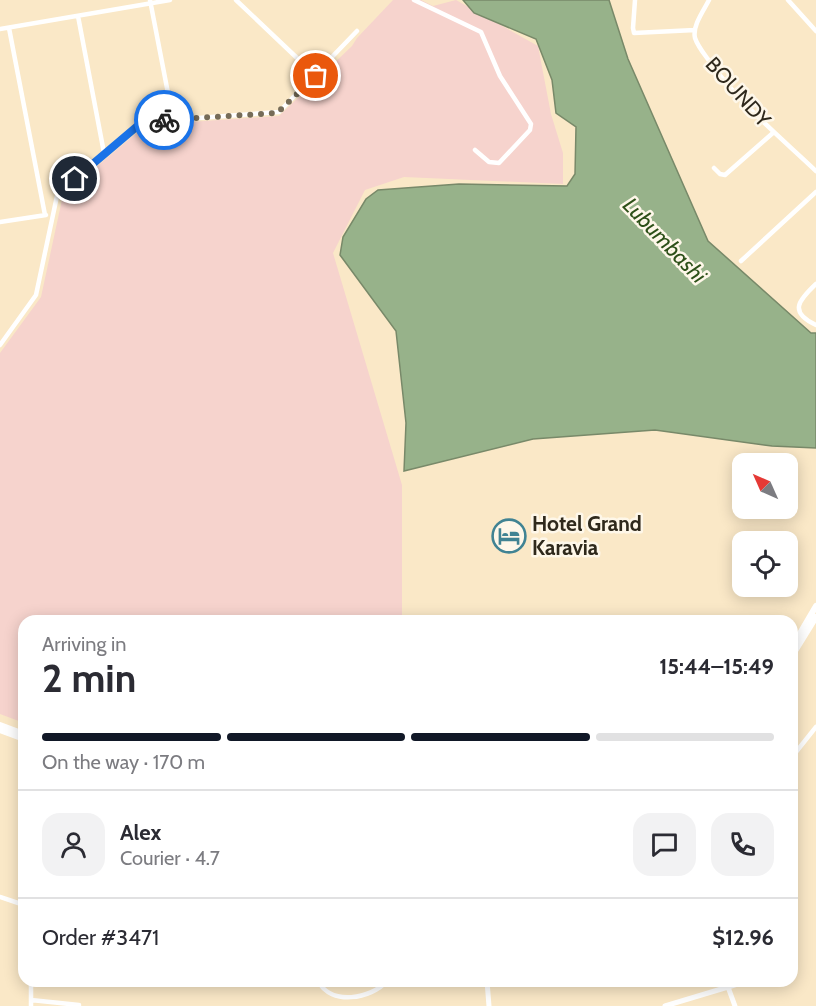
<!DOCTYPE html>
<html lang="en">
<head>
<meta charset="utf-8">
<style>
	:root { --surface:#fff; --page:#f2f2f3; --text:#2b2b33; --muted:#7c7c81; --line:#e1e1e2; --accent:#111827 }
	body { margin:0; font-family:Cabin,sans-serif; background:var(--page); color:var(--text); height:100vh; display:flex; flex-direction:column; font-size:22px; white-space:nowrap }
	* { box-sizing:border-box; margin:0 }
	p { font-size:20px; color:var(--muted) }
	.icon { flex:none; width:33px; height:33px; fill:none; stroke:currentColor; stroke-width:2; stroke-linecap:round; stroke-linejoin:round }
	.map { position:relative; flex:1; overflow:hidden }
	.drawer { position:absolute; left:18px; top:615px; width:780px; height:372px; display:flex; flex-direction:column; background:var(--surface); border-radius:18px; box-shadow:0 3px 15px #0003 }
	.drawer>* { flex:none }
	.needle { width:39px; rotate:315deg }
	.controls { position:absolute; left:732px; top:453px; display:grid; gap:12px }
	.controls a { display:grid; place-items:center; width:66px; height:66px; border-radius:12px; background:var(--surface); box-shadow:0 3px 15px #0003; font-size:30px }
	.pin { position:absolute; display:grid; place-items:center; width:51px; height:51px; color:#fff; margin:-26px; border:3px solid #fff; border-radius:50%; box-shadow:0 2px 6px #0007 }
	.courier { position:absolute; display:grid; place-items:center; width:60px; height:60px; margin:-30px; border:4px solid #1a73e8; border-radius:50%; background:#fff; color:#222; box-shadow:0 2px 8px #0007 }
	.head em { font-style:normal; font-weight:700 }
	.head div { display:flex; flex-direction:column-reverse }
	.head { display:flex; align-items:center; justify-content:space-between; height:102px; padding:0 24px }
	h1 { font-size:39px; font-weight:700; line-height:45px }
	.bar { display:grid; grid-template-columns:repeat(4,1fr); gap:9px 6px; align-content:center; height:72px; padding:0 24px }
	.bar i { height:8px; border-radius:4px; background:var(--line) }
	.bar .on { background:var(--accent) }
	.bar p { grid-column:span 4 }
	.line { display:flex; align-items:center; gap:15px; padding:0 24px; border-top:2px solid var(--line) }
	.line div { flex:1 }
	.round { display:grid; place-items:center; flex:none; width:63px; height:63px; border-radius:18px; background:var(--page) }
	.map>svg:first-child { display:block }
	.green { fill:#f6d3cd }
	.water { fill:#97b28a; stroke:#788969; stroke-width:1.5 }
	.lines { fill:none; stroke-linecap:round; stroke-linejoin:round }
	.minor { stroke:#fff; stroke-width:4.5 }
	.tertiary { stroke:#fff; stroke-width:5 }
	.secondary { stroke:#fff; stroke-width:6 }
	.done { stroke:#766c58; stroke-width:6; stroke-dasharray:0 10.8 }
	.route { stroke:#1a73e8; stroke-width:8 }
	.labels { text-anchor:middle; stroke-width:5; stroke-linejoin:round; paint-order:stroke }
	.street-label { font-size:21px; fill:#2f291c; stroke:#fef7e9 }
	.poi-label { font-size:21px; font-weight:bold; fill:#2f291c; stroke:#fef7e9; text-anchor:start }
	.water-label { font-size:22px; font-style:italic; fill:#2d5018; stroke:#fef7e9 }
</style>
</head>
<body>
<div class="map">
<svg width="816" height="1006" viewBox="0 0 816 1006">
	<rect width="100%" height="100%" fill="#fae8c7"/>
	<path class="green" d="M393,0H421L433,6L456,0L538,46L551,114L563,153V184L404,177L365,190L333,253L402,485V621H24V723L0,714V353L41,297L63,195L146,125L279,116L352,46L357,38Z"/>
	<path class="water" d="M463,0H609L628,59L708,241L811,333H816V448L772,446L655,430L533,439L404,471L406,423L396,331L340,255L343,237L366,199L378,190L459,184L567,186L575,174L576,127L556,113L552,80L536,39L474,13Z"/>
	<g class="lines">
		<path class="minor" d="M150,0L173,119
			M236,0L316,76
			M414,0L481,32L500,76L531,124L530,130L499,163L489,162L475,150
			M635,0L633,28L634,33L695,30
			M709,0C704,10 692,26 695,38C698,47 705,55 710,62C739,103 779,136 816,171
			M788,0L816,31
			M78,16L104,153
			M9,28L45,215
			M0,29L170,0
			M714,168L720,174L725,175L774,132
			M0,222L46,215
			M741,261L816,192
			M816,284C799,300 788,312 816,325
			M0,345L36,295L57,196L104,153L144,122L279,112L357,31
			M23,738L24,778
			M792,757L816,727
			M0,897L24,905
			M31,981V1006
			M318,981C331,1006 371,999 387,981
			M729,987L748,981
			M31,1000L79,1005"/>
		<path class="tertiary" d="M487,981L489,1006
			M665,1006L728,987L735,1006"/>
		<path class="secondary" d="M792,647L816,606
			M792,656L816,617
			M0,725L24,734
			M0,730L24,739"/>
	</g>
	<g class="lines">
		<path class="done" d="M164,120L277,113L316,76"/>
		<path class="route" d="M75,179L141,123L164,120"/>
	</g>
	<defs>
		<symbol id="hotel-ring" viewBox="-11 -11 22 22"><circle r="9.5" fill="#fef7e9" stroke="#408393" stroke-width="1.5"/><path d="M-6-4.5h1.5V1H6V5H4.5V3h-9V5H-6ZM-4 0a1.8 1.8 0 1 1 3.6 0ZM.5 0V-2.5h3Q6-2.5 6 0Z" fill="#408393"/></symbol>
	</defs>
	<g fill-rule="evenodd">
		<use href="#hotel-ring" x="490" y="517" width="38" height="38"/>
	</g>
	<g class="labels">
		<g class="street-label">
			<text transform="translate(738 92) rotate(48)" y="7">BOUNDY</text>
		</g>
		<g class="poi-label">
			<text x="532" y="531">Hotel Grand<tspan x="532" dy="24">Karavia</tspan></text>
		</g>
		<g class="water-label">
			<text transform="translate(665 240) rotate(46)" y="8">Lubumbashi</text>
		</g>
	</g>
</svg>
<div class="controls">
<a><svg class="needle" viewBox="-14 -14 28 28"><path d="M0-13l5 13h-10z" fill="#e53935"/><path d="M0 13l5-13h-10z" fill="#7c7c81"/></svg></a>
<a><svg class="icon" aria-label="locate" viewBox="0 0 24 24"><circle cx="12" cy="12" r="6"/><path d="M12 2v4M12 18v4M2 12h4M18 12h4"/></svg></a>
</div>
<div class="pin" style="left:316px;top:76px;background:#ea580c"><svg class="icon" aria-label="bag" viewBox="0 0 24 24"><path d="M5 8h14l-1 12H6zM9 8a3 3 0 0 1 6 0"/></svg></div>
<div class="pin" style="left:75px;top:179px;background:#1f2937"><svg class="icon" aria-label="home" viewBox="0 0 24 24"><path d="M3 11l9-7 9 7M6 9v11h12V9"/></svg></div>
<div class="courier" style="left:164px;top:120px"><svg class="icon" aria-label="bike" viewBox="0 0 24 24"><circle cx="6" cy="16" r="4"/><circle cx="18" cy="16" r="4"/><path d="M6 16l4-8h5l3 8M10 8l3 8H6M13 5h3"/></svg></div>
<section class="drawer">
<div class="head"><div><h1>2 min</h1><p>Arriving in</p></div><em>15:44–15:49</em></div>
<div class="bar"><i class="on"></i><i class="on"></i><i class="on"></i><i></i><p>On the way · 170 m</p></div>
<div class="line" style="height:108px"><a class="round"><svg class="icon" aria-label="person" viewBox="0 0 24 24"><circle cx="12" cy="8" r="4"/><path d="M4 21q1-7 8-7t8 7"/></svg></a><div><b>Alex</b><p>Courier · 4.7</p></div><a class="round"><svg class="icon" aria-label="chat" viewBox="0 0 24 24"><path d="M4 5h16v11H9l-5 4z"/></svg></a><a class="round"><svg class="icon" aria-label="phone" viewBox="0 0 24 24"><path d="M5 4h4l2 5-3 2q2 4 5 5l2-3 5 2v4C11 20 4 13 5 4z"/></svg></a></div>
<div class="line" style="height:78px"><div>Order #3471</div><b>$12.96</b></div>
</section>
</div>
</body>
</html>
